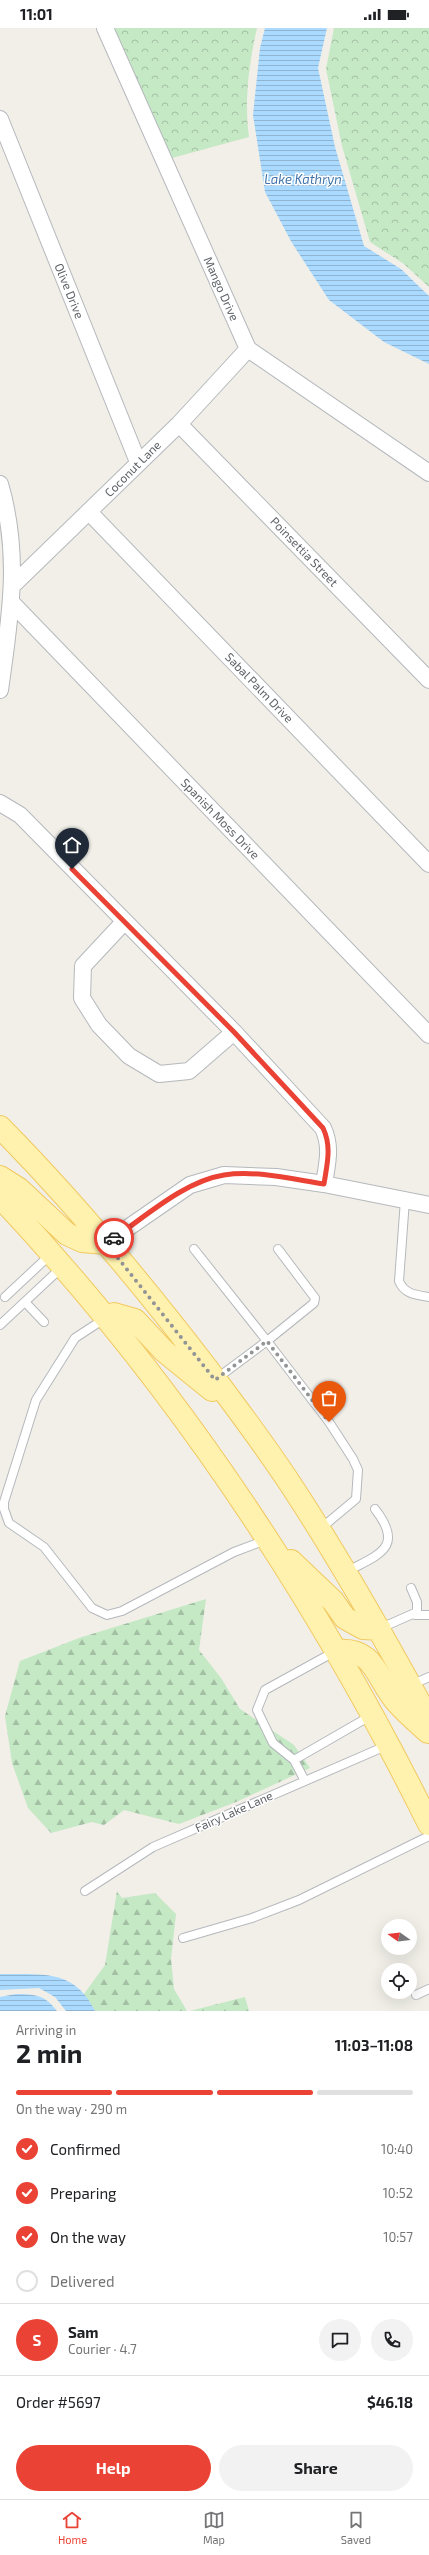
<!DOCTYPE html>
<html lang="en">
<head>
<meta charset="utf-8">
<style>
	:root { --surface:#fff; --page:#f2f2f2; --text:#202124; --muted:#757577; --line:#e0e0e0; --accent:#ea4335 }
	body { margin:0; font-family:"Exo 2",sans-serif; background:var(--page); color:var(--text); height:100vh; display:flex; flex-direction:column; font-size:15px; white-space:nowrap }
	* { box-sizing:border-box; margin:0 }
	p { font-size:13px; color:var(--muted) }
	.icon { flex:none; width:22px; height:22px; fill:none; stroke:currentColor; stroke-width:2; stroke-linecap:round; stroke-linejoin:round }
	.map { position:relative; height:1983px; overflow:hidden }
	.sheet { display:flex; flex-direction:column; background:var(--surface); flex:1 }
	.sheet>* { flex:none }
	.needle { width:26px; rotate:284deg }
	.tools { position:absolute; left:381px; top:1891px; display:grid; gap:8px }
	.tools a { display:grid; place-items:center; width:36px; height:36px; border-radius:50%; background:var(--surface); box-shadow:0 4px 16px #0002; font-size:20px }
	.pin { position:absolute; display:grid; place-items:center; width:34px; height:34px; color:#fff; margin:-41px -17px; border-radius:50% 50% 50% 0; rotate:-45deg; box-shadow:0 0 4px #0007 }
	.pin .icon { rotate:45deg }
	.courier { position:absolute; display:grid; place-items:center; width:40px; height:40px; margin:-20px; border:3px solid #ea4335; border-radius:50%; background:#fff; color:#222; box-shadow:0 1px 5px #0007 }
	.summary em { font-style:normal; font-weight:700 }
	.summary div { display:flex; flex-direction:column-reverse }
	.summary { display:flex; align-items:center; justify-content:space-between; height:68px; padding:0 16px }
	h1 { font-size:26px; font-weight:700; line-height:30px }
	.bar { display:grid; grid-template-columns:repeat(4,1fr); gap:6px 4px; align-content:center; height:48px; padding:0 16px }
	.bar i { height:5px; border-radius:3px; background:var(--line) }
	.bar .active { background:var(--accent) }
	.bar p { grid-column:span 4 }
	.line { display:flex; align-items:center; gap:10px; padding:0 16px; border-top:1px solid var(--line) }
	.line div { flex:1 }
	.round { display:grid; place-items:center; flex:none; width:42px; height:42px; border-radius:21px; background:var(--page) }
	ol { padding:0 16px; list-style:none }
	li { display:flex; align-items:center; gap:12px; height:44px }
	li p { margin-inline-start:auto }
	li .icon { padding:4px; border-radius:50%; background:var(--accent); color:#fff; stroke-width:4 }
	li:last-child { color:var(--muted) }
	li i { width:22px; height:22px; border:2px solid var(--line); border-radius:50% }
	.button { display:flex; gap:8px; margin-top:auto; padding:8px 16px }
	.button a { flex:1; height:46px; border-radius:24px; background:var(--accent); color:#fff; font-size:16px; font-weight:700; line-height:46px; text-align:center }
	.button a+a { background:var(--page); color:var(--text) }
	.status { display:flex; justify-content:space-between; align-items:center; height:28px; padding:0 20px; background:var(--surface); direction:ltr }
	.status svg { height:11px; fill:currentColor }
	.tab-bar { display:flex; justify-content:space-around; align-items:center; height:56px; border-top:1px solid var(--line); background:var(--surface); font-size:11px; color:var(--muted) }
	.tab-bar a { display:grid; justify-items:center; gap:2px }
	.tab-bar .active { color:var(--accent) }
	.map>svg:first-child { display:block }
	.forest { fill:url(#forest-firs) }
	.park { fill:url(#park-crowns) }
	.water { fill:url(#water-rules) }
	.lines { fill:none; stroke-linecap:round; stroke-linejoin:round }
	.lane-casing { stroke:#b5b8bc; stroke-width:10 }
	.street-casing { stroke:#b5b8bc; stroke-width:18 }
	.primary-casing { stroke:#f2c960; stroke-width:24 }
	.lane { stroke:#fff; stroke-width:8 }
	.street { stroke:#fff; stroke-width:16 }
	.primary { stroke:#fff2af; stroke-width:22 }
	.done { stroke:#929495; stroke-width:4; stroke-dasharray:0 7.2 }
	.route { stroke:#ea4335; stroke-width:5 }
	.labels { text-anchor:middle; stroke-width:3; stroke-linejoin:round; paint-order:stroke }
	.street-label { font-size:12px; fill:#5f6368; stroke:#fff }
	.water-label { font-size:13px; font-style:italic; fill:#4174aa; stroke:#fff }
</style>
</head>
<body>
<div class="status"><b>11:01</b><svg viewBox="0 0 49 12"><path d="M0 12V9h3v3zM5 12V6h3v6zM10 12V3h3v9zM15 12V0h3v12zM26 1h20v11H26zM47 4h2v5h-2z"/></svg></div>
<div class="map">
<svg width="429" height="1983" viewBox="0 0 429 1983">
	<defs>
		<pattern id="forest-firs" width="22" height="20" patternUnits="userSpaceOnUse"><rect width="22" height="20" fill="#c5e8c5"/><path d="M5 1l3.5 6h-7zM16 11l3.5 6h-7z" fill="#a3c0a4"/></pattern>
		<pattern id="park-crowns" width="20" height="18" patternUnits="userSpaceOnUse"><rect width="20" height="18" fill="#c5e8c5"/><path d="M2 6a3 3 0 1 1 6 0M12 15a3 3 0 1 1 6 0" fill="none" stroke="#a3c0a4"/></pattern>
		<pattern id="water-rules" width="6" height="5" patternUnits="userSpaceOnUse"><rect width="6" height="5" fill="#aadaff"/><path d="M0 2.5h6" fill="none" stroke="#8eb4d2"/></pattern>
	</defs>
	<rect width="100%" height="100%" fill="#f1efe8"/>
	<path class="forest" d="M206,1571L199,1622L221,1650L240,1681L294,1717L310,1740L236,1774L179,1796L124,1782L104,1797L92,1794L51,1805L28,1780L12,1735L5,1688L20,1633L79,1610Z
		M117,1863L122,1870L155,1865L176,1886L171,1931L174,1961L187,1983H95L84,1966L105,1937Z
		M245,1969L249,1983H190Z"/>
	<path class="park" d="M114,0H257C249,35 244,73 249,109L172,130Z
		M334,0H429V259L404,236L370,214L342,118L326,41Z"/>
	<path class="water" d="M265,0H327L318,40L335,119L364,218L401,241L429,268V336L384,314L329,272L292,215L265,164L253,87L260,20Z
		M0,1946C41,1947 74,1940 95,1983H66L55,1969L39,1960L0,1962Z
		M16,1966C35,1966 45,1967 57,1983H0V1969Z"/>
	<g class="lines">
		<defs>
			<path id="lane" d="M405,1172L399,1253C404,1266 416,1267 429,1269
				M194,1221L267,1313L314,1275L315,1270L278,1221
				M5,1269L51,1226
				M25,1274L44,1294
				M104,1291L75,1310L36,1372L4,1474V1481L9,1495L44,1519L92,1580L107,1587L122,1583L234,1524L266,1512
				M0,1297L62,1239
				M216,1351L267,1313L329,1394L353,1431L358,1442L356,1471L320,1501
				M346,1544C379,1526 405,1520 375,1481
				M415,1587H429
				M381,1600L417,1584V1574L411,1560
				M334,1624L265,1662L257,1682L273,1715L294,1732L372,1687
				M411,1657L429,1649
				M294,1732L305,1753
				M85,1863L153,1819L388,1717
				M183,1910L252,1890L299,1872L429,1808
				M416,1967L429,1961"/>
			<path id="street" d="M105,0L248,321L429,445
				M0,91L138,434
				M179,396L429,652
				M0,456C21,528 10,590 0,662
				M89,484L429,836
				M13,557L179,396L248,321
				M12,575L429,1007
				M0,775L20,787L234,1004L323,1100C332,1119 327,1136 324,1156
				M124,894L83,938L82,970L99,997L129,1028L159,1046L189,1043L234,1004
				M106,1215L190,1157L224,1147L276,1149L324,1156L429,1177"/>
			<path id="primary" d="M0,1099C75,1175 144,1258 209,1343C236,1379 264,1416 289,1454C340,1531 385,1611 429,1692
				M0,1149L19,1161L67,1206L82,1213L106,1215
				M0,1169C174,1354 316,1568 429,1796
				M107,1290L114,1286L135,1292L164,1323L212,1362
				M291,1533L333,1573L345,1590L363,1600L380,1601
				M337,1623C374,1619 376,1649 395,1672C405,1684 417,1694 428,1704"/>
		</defs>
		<use href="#lane" class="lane-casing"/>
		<use href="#street" class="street-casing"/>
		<use href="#primary" class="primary-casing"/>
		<use href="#lane" class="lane"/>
		<use href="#street" class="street"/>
		<use href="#primary" class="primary"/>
	</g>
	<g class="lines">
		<path class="done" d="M114,1210L106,1215L215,1352L267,1313L329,1394"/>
		<path class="route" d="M72,841L234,1004L323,1100C332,1119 327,1136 324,1156C292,1151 256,1142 224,1147C185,1153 146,1188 114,1210"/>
	</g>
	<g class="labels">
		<g class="street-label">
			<text transform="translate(221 261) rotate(66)" y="4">Mango Drive</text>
			<text transform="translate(69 263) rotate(68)" y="4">Olive Drive</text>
			<text transform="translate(133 441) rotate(-45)" y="4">Coconut Lane</text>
			<text transform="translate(304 524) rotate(46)" y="4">Poinsettia Street</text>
			<text transform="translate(259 660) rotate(46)" y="4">Sabal Palm Drive</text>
			<text transform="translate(220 791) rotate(46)" y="4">Spanish Moss Drive</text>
			<text transform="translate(234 1784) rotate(-24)" y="4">Fairy Lake Lane</text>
		</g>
		<g class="water-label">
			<text x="303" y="156">Lake Kathryn</text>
		</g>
	</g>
</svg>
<div class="tools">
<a><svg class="needle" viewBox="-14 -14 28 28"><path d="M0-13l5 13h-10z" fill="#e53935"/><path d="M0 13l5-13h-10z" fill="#757577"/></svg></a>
<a><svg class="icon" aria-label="locate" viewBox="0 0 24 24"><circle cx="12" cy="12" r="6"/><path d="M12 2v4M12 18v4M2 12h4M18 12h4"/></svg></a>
</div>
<div class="pin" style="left:329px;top:1394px;background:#ea580c"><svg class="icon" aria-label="bag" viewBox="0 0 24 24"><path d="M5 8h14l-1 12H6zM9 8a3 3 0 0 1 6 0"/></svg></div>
<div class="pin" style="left:72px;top:841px;background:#1f2937"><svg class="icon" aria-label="home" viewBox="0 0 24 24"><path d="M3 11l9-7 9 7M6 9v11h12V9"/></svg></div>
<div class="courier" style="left:114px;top:1210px"><svg class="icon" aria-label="car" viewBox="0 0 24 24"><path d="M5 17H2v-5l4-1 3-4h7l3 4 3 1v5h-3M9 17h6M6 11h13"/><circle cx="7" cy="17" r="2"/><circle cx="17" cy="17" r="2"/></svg></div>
</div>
<section class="sheet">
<div class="summary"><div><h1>2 min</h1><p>Arriving in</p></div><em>11:03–11:08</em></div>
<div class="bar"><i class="active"></i><i class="active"></i><i class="active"></i><i></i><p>On the way · 290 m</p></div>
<ol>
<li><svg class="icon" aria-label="check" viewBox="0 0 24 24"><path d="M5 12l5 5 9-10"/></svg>Confirmed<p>10:40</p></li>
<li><svg class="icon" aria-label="check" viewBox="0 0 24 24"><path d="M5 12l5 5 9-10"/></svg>Preparing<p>10:52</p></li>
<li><svg class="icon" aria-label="check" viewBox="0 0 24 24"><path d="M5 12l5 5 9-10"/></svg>On the way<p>10:57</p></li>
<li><i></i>Delivered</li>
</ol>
<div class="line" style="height:72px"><b class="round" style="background:var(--accent);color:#fff">S</b><div><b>Sam</b><p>Courier · 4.7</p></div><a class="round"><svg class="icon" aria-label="chat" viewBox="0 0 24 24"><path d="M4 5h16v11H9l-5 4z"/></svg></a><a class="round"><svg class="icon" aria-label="phone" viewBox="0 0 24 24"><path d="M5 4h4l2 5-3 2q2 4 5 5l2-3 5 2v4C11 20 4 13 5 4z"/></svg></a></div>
<div class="line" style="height:52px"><div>Order #5697</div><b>$46.18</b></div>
<div class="button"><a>Help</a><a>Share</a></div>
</section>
<nav class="tab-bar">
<a class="active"><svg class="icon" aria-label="home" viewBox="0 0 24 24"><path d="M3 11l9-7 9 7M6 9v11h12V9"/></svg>Home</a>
<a><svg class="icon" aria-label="map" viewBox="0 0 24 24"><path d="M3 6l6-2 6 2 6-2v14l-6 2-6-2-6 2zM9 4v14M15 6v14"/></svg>Map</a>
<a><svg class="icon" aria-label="saved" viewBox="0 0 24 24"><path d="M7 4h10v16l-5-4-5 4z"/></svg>Saved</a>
</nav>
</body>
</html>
